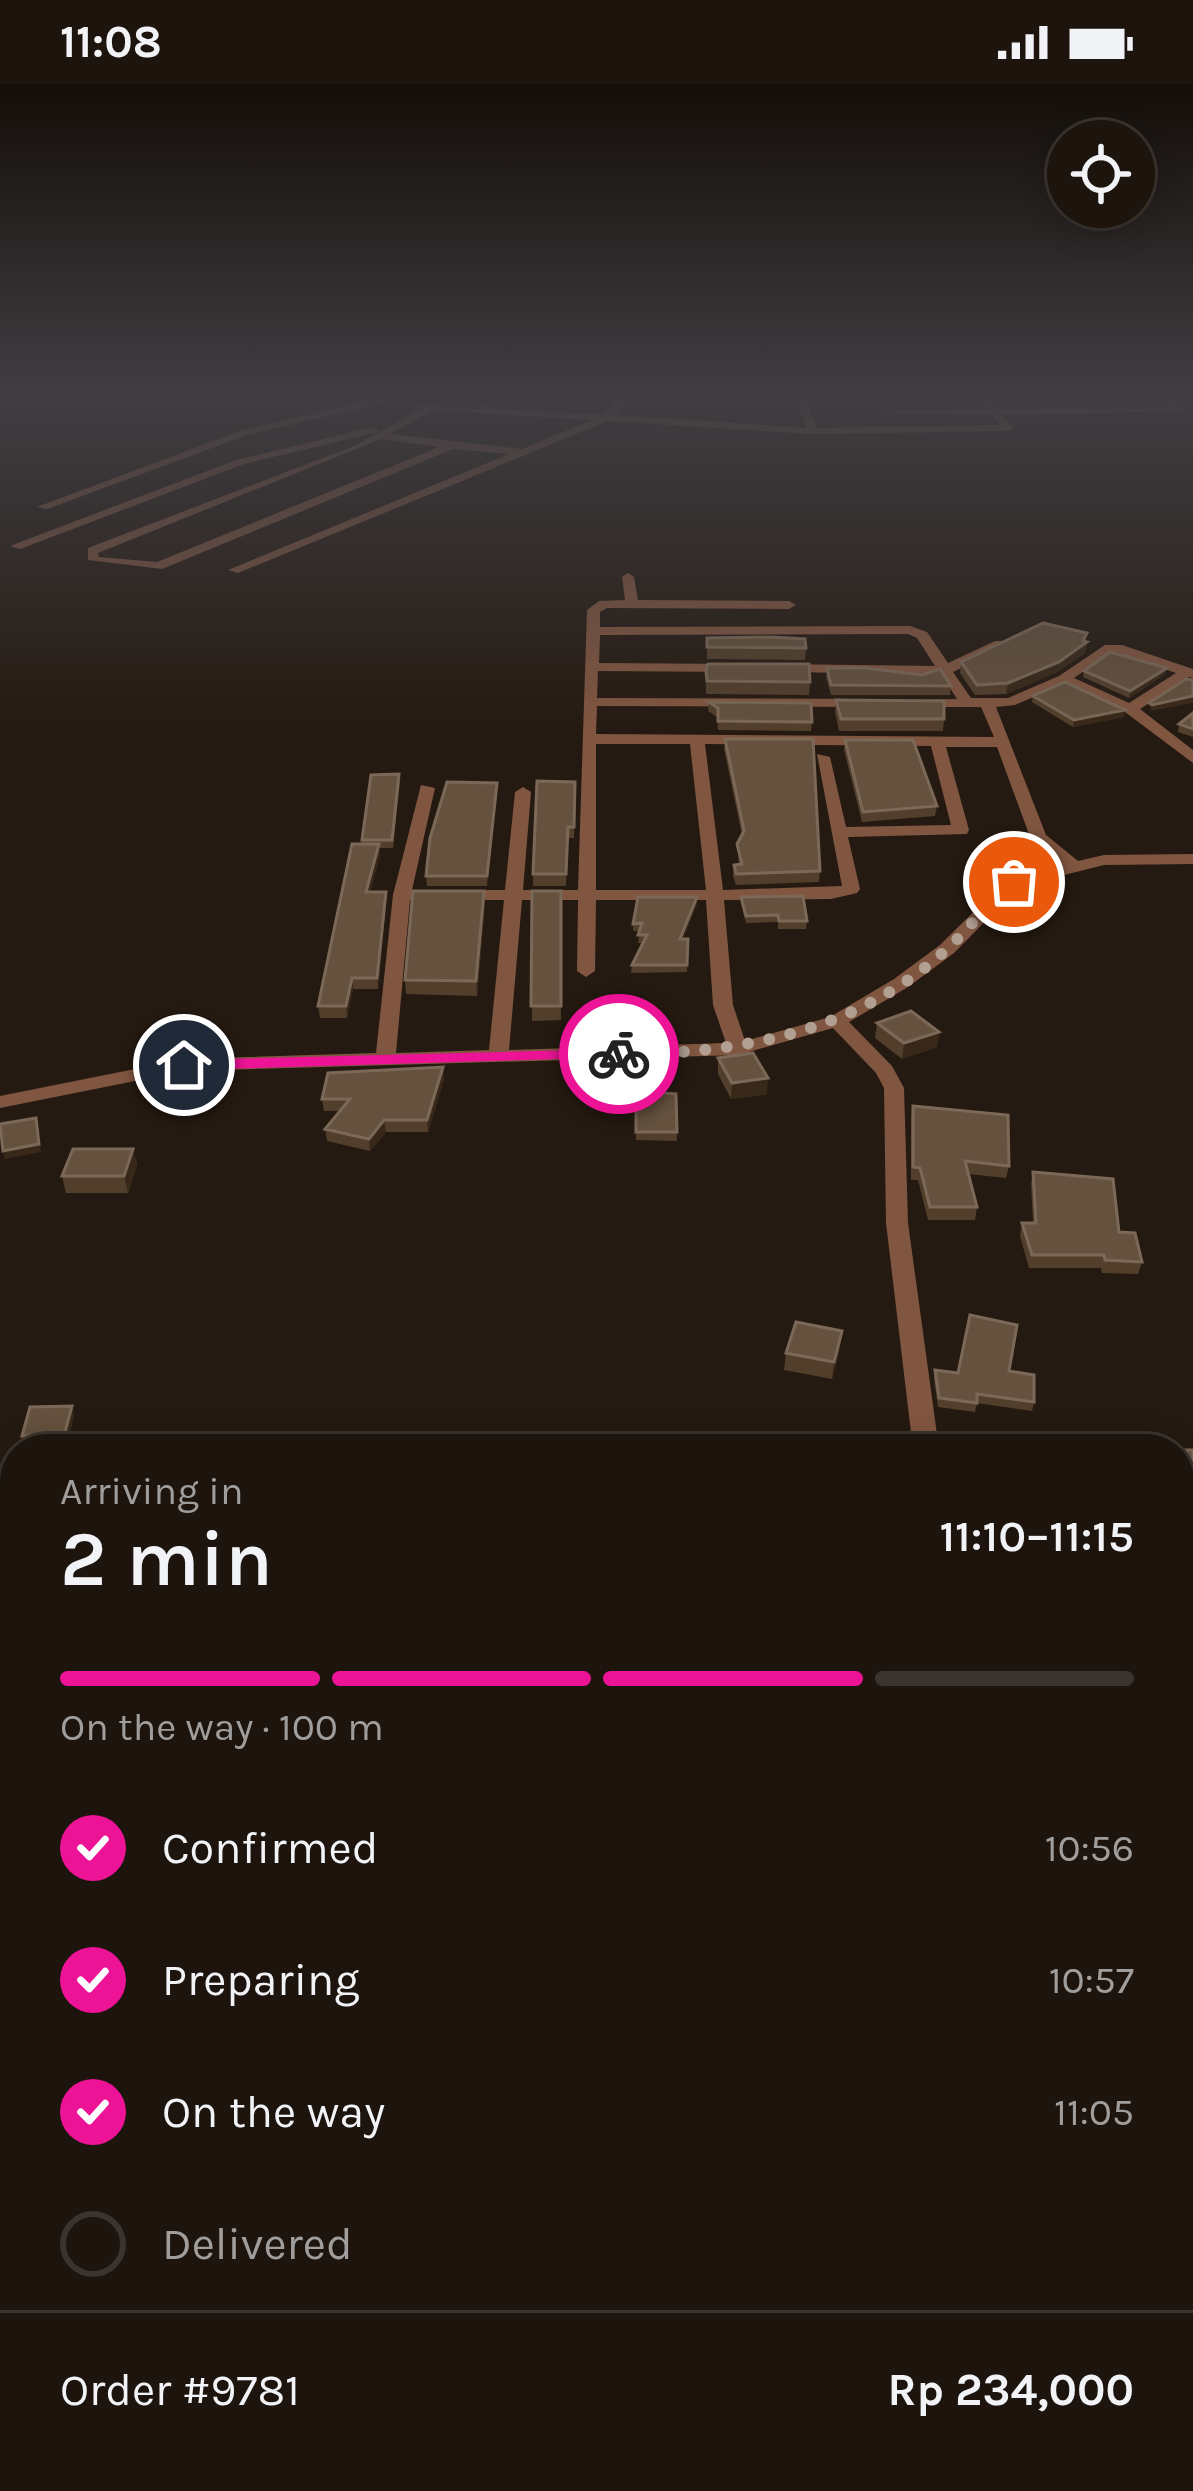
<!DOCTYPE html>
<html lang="en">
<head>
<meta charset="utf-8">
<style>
	:root { --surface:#1c140d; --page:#29211b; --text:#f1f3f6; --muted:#a09e9d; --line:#3a332e; --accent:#ed1396 }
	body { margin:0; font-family:Karla,sans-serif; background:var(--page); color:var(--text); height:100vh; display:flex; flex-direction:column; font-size:45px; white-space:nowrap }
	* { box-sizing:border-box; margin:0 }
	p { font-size:39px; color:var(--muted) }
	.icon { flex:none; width:66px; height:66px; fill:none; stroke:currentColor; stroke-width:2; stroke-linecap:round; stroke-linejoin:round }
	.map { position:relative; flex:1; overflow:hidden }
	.details { position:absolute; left:0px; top:1350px; width:1194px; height:1059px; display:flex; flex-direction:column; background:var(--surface); border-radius:48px 48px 0 0; box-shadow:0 6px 30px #0003,0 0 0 3px var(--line) }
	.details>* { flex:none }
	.buttons { position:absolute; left:1047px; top:36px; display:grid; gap:24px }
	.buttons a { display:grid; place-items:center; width:108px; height:108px; border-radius:50%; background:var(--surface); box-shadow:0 6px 30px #0003,0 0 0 3px var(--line); font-size:60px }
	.pin { position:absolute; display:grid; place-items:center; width:102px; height:102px; color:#fff; margin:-51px; border:6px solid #fff; border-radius:50%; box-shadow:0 3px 12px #0007 }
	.courier { position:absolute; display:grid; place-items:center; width:120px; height:120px; margin:-60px; border:9px solid #ed1396; border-radius:50%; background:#fff; color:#222; box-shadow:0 3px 15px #0007 }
	.headline em { font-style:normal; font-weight:600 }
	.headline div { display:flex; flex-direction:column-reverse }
	.headline { display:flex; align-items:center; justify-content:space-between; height:204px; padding:0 60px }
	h1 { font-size:78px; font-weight:600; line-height:90px }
	.bar { display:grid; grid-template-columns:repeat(4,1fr); gap:18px 12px; align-content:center; height:144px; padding:0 60px }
	.bar i { height:15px; border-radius:9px; background:var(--line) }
	.bar .selected { background:var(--accent) }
	.bar p { grid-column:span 4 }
	.line { display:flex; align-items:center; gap:30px; padding:0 60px; border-top:3px solid var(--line) }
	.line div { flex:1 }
	ol { padding:0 60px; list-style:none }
	li { display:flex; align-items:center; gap:36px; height:132px }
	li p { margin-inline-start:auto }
	li .icon { padding:12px; border-radius:50%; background:var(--accent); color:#fff; stroke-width:4 }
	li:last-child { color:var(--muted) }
	li i { width:66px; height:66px; border:6px solid var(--line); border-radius:50% }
	.status { display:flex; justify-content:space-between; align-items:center; height:84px; padding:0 60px; background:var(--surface); direction:ltr }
	.status svg { height:33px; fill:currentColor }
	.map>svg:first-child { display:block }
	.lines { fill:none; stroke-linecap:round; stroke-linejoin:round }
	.street { fill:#815640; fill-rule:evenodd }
	.wall { fill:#523f2b }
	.shaded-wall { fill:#382819 }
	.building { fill:#64513e; stroke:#7c6856; stroke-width:3 }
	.route { fill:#ed1396 }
	.done { stroke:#b19f92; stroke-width:12; stroke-dasharray:0 21.6 }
</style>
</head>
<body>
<div class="status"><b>11:08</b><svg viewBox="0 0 49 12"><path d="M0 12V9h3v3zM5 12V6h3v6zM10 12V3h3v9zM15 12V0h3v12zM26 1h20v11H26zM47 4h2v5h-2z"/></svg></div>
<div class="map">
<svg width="1193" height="2407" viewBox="0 0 1193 2407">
	<rect width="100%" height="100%" fill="#251a11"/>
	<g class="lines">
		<path class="street" d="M494,311H504L489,325L604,331L622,311H631L615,331L807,344L794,311H803L817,344L1000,341L992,331L865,329L987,325L976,311H985L997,325L1170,324L1155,311H1165L1184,327L1002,331L1013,344L1008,347L813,350L608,337L238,489L228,486L509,370L453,365L162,485L88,476V464L354,362L421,325L416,324V320L478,325ZM434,326L592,336L522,365L390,350ZM381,355L439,363L157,478L99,473L98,469Z
			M383,313L386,318L247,351L47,425L37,423L240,347Z
			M374,343L378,348L244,380L20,465L10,462L236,376Z
			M628,489L634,493L638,516L789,517L796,521L789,525L607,524L600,528V543L910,542L927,548L948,579L995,557H1005V563L953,588L971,614H1008L1059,592L1105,561H1122L1193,585V594L1189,593L1140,625L1193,666V679L1125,628L1064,600L1015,621L996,623L1046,751L1078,777L1104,771L1193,770V780L1104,781L1020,802L954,869L908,903L849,938L892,982L904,1004L908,1139L939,1365H913L886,1139L884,1004L876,989L833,944L738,971L185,987L0,1024V1012L185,975L376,969L393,811L421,701L435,704L412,806H505L515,708L523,703L531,708L523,806H578L587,526L599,517L625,516L622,493ZM908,550L917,554L935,582L779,580L772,584L779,588L941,590L957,615L912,616L907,617V623H981L994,653L596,650L597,622L865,623L872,619L865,615L597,614L598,587L738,588L745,584L738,580L599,579L600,551ZM1116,568L1176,589L1129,619L1074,594L1109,569ZM596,660H690L706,806H596ZM705,660L931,662L951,741L846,743L830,673L817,670L842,802L723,806ZM946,663H997L1030,753L1062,781L1008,794L940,861L894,895L830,933L745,957L733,921L724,816L831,815L857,809L860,805L848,753L967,750L969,746ZM410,816H504L489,966L396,969ZM522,816H578L577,887L586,893L595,887L596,816H706L713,921L726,959L509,966Z
			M1193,2315V2358L1179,2364V2321Z
			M1025,2394H1091L1085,2407H1019Z"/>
	</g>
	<path class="wall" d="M707,554L806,564L805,576L707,575Z
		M1085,558H1087L1085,569L1057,588L1006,610L975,611L960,589L961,578Z
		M827,584L951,602L950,611H831L826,593Z
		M706,587L810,598L809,611L706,610Z
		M1084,587L1165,590L1129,614L1083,593Z
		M1033,612L1124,633L1073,643L1032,618Z
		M836,616L944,635L943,647H839L835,628Z
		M709,618L812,638L811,647L718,646L717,633L708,627Z
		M1193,629V653L1178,648L1179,640Z
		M725,655L820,787L819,798L736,801L733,792L734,781H739L737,760L742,751L724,665Z
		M845,656L937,722L935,732L862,738L844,666Z
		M400,697L393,764H379L380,771L370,808H386V819L378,905H353L347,934H320L318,922L362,756Z
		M575,698L574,754H568L566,802H533V790Z
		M497,699L487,802H427L426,792Z
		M484,807L485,820L477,912L406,910L405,896Z
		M532,807H561V936L532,937Z
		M741,813L807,837L806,845H778V838L746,839L741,820Z
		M697,820L683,855H688L687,888L631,889L632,881L643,859H638L640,847H633V840Z
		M877,939L939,948L937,963L902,975L875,954Z
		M718,974L767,1010L731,1015L718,990Z
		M443,983L444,995L428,1048H386L370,1067L327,1057L325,1045L340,1027H324L322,1015Z
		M636,1007L676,1010L677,1057L636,1056Z
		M913,1022L1009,1082L1006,1094L968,1090L977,1123L975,1136H928L918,1096H911V1034Z
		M133,1065L137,1081L128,1109H66L62,1092Z
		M1033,1088L1119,1148L1142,1178L1138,1190L1102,1189L1101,1184H1029L1020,1152L1022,1139H1033L1031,1100Z
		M840,1264L832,1295L784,1286L786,1269Z
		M935,1286L958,1289L1009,1287L1034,1318L1032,1327L977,1319L975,1328L938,1323L934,1295Z
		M72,1322L74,1331L67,1360L25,1361L22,1352Z
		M1186,1366H1193V1415L1180,1383Z
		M1179,1491L1193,1493V1557L1179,1555Z"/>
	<path class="shaded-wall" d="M1087,549L1084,561L1087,558L1085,569L1057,588L1006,610L1008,599Z
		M1167,584L1165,590L1129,614L1130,607Z
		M1193,612V619L1150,627L1152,621Z
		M1125,626L1124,633L1073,643L1074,636Z
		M497,699V708L487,802V792Z
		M379,760L380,771L367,819L366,808Z
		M484,807L485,820L477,912L476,897Z
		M386,808V819L378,905L377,894Z
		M697,813V820L680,863V855Z
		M352,894L353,905L347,934L346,922Z
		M939,948L937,963L902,975L904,959Z
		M443,983L444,995L428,1048L427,1036Z
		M768,994L767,1010L731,1015L732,999Z
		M36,1034L41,1068L5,1075L3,1067Z
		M384,1036L386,1048L370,1067L369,1055Z
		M133,1065L137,1081L128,1109L124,1092Z
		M842,1247L840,1264L832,1295L834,1278Z
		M72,1322L74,1331L67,1360L64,1352Z
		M15,1819V1850L0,1861V1830Z"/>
	<path class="building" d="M1043,539L1087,549L1083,557L1087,558L1059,578L1008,599L977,601L961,578Z
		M771,553L805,555L806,564L707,563V554Z
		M1110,568L1167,584L1130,607L1084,587Z
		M708,580H809L810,598L707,597L706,587Z
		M827,584H866L922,591L940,585L951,602L831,601Z
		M1186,595L1193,596V612L1152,621L1149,619Z
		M1065,598L1125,626L1074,636L1033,612Z
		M836,616L944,617V635H841Z
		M709,618L811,619L812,638L718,637V624Z
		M1193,629V645L1179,640Z
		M725,655H813L820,787L736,790L734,781L742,780L737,760L744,747Z
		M845,656H913L937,722L863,728Z
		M399,690L392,756H362L371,691Z
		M537,697L575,698L574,743H568L566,790H533Z
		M447,698L497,699L487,792H426L430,754Z
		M352,760H379L366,808H386L377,894H352L346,922H318Z
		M413,807H484L476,897L405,896Z
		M532,807H561V922H531Z
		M803,812L807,837H779L778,831L746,832L741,813Z
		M638,813H697L680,855H688L687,881H632L647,851H638L642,839L633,840Z
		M911,927L939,948L904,959L877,939Z
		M753,969L768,994L732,999L718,974Z
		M443,983L427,1036H384L369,1055L325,1045L350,1015H322L328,989Z
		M636,1007L676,1010L677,1048H636Z
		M913,1022L1008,1031L1009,1082L965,1077L977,1123H930L920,1084L913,1083Z
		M36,1034L39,1060L3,1067L0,1040Z
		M73,1065H133L124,1092H62Z
		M1033,1088L1113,1095L1119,1148L1135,1149L1142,1178L1105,1176L1104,1171H1032L1022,1139H1036Z
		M970,1231L1017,1241L1009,1287L1034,1291V1318L977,1310V1319L939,1314L935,1286L958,1289Z
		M796,1238L842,1247L834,1278L786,1269Z
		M72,1322L64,1352H22L30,1323Z
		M1186,1366H1193V1384Z
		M1179,1491L1193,1493V1540L1179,1538Z
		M0,1775L15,1793V1819L0,1830Z"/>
	<linearGradient id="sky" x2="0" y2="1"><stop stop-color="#140e09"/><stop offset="0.48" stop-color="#403e43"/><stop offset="1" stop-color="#403e43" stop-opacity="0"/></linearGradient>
	<rect width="1193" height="647" fill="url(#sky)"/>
	<path class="route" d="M619,965L625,973L184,986L176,981L184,976Z"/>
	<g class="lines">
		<path class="done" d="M619,970C740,970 856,949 948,864C972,842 988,817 1014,798"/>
	</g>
</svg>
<div class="buttons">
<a><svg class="icon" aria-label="locate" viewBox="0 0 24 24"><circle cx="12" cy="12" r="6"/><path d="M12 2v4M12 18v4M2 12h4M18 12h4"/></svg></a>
</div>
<div class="pin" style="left:1014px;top:798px;background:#ea580c"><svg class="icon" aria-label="bag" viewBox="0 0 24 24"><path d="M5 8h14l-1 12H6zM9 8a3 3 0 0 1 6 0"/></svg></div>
<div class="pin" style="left:184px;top:981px;background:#1f2937"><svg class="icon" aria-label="home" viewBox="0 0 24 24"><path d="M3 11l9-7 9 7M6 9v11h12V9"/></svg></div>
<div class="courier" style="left:619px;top:970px"><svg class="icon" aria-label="bike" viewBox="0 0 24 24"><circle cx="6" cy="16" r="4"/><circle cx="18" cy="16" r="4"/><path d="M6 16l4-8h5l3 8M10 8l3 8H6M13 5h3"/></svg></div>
<section class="details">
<div class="headline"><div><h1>2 min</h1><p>Arriving in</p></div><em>11:10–11:15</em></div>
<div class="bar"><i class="selected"></i><i class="selected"></i><i class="selected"></i><i></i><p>On the way · 100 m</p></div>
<ol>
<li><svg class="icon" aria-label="check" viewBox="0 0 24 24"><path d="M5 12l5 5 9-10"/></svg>Confirmed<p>10:56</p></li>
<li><svg class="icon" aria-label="check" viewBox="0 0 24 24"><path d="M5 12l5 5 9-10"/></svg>Preparing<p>10:57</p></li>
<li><svg class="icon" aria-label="check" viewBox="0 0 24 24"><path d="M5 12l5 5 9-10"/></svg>On the way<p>11:05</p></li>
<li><i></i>Delivered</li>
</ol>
<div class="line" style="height:156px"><div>Order #9781</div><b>Rp 234,000</b></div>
</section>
</div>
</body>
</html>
